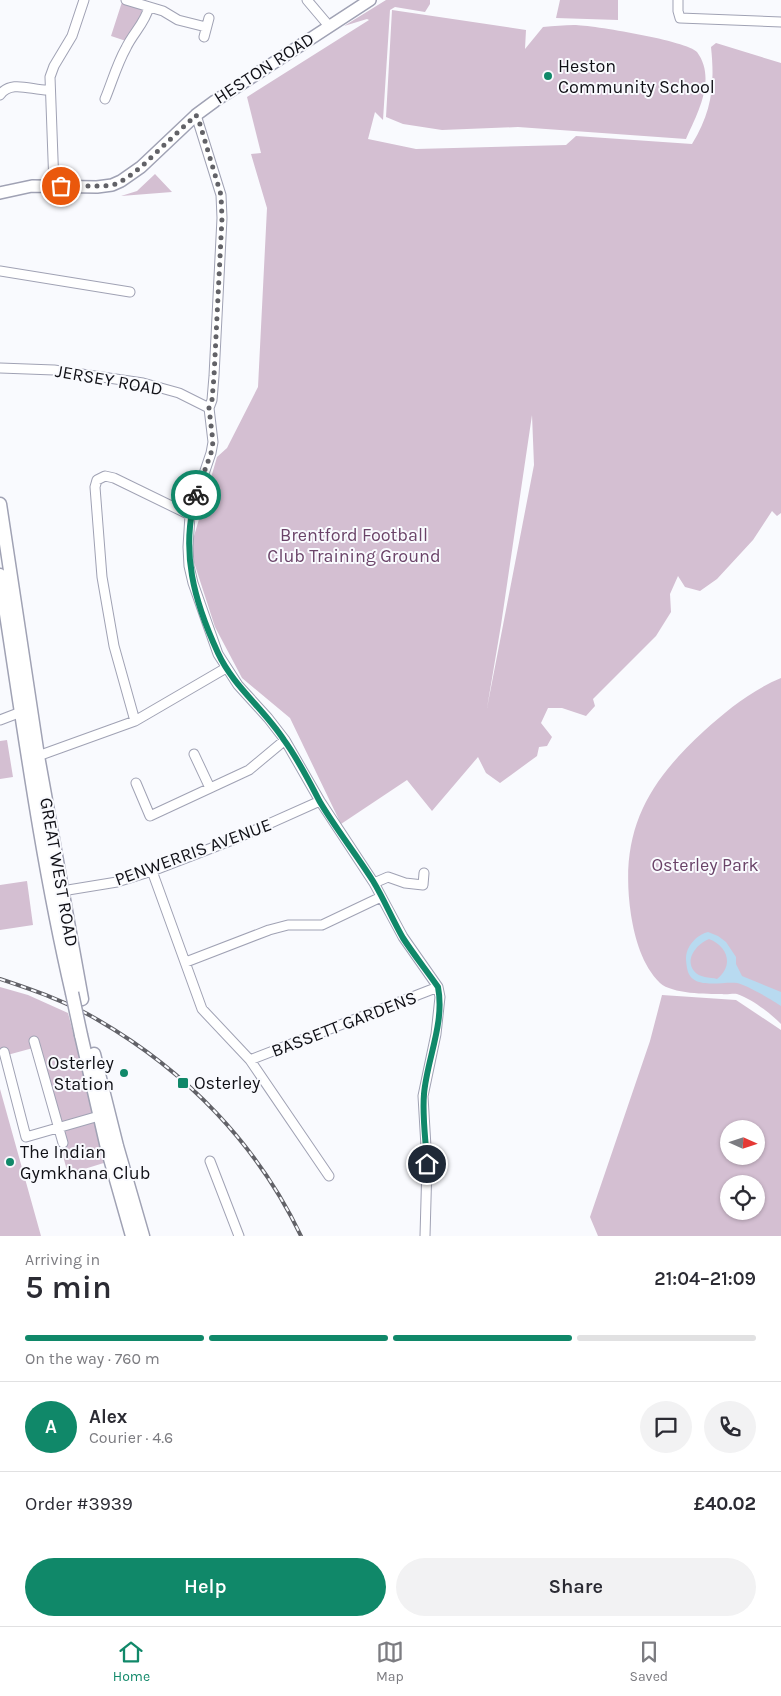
<!DOCTYPE html>
<html lang="en">
<head>
<meta charset="utf-8">
<style>
	:root { --surface:#fff; --page:#f2f2f3; --text:#2b2b33; --muted:#7c7c81; --line:#e1e1e2; --accent:#108869 }
	body { margin:0; font-family:Karla,sans-serif; background:var(--page); color:var(--text); height:100vh; display:flex; flex-direction:column; font-size:19px; white-space:nowrap }
	* { box-sizing:border-box; margin:0 }
	p { font-size:16px; color:var(--muted) }
	.icon { flex:none; width:28px; height:28px; fill:none; stroke:currentColor; stroke-width:2; stroke-linecap:round; stroke-linejoin:round }
	.map { position:relative; height:1236px; overflow:hidden }
	.sheet { display:flex; flex-direction:column; background:var(--surface); flex:1 }
	.sheet>* { flex:none }
	.needle { width:32px; rotate:93deg }
	.fabs { position:absolute; left:720px; top:1120px; display:grid; gap:10px }
	.fabs a { display:grid; place-items:center; width:45px; height:45px; border-radius:50%; background:var(--surface); box-shadow:0 1px 4px #0004; font-size:25px }
	.pin { position:absolute; display:grid; place-items:center; width:42px; height:42px; color:#fff; margin:-21px; border:2px solid #fff; border-radius:50%; box-shadow:0 1px 5px #0007 }
	.courier { position:absolute; display:grid; place-items:center; width:50px; height:50px; margin:-25px; border:4px solid #108869; border-radius:50%; background:#fff; color:#222; box-shadow:0 1px 6px #0007 }
	.head em { font-style:normal; font-weight:600 }
	.head div { display:flex; flex-direction:column-reverse }
	.head { display:flex; align-items:center; justify-content:space-between; height:85px; padding:0 25px }
	h1 { font-size:32px; font-weight:600; line-height:38px }
	.bar { display:grid; grid-template-columns:repeat(4,1fr); gap:8px 5px; align-content:center; height:60px; padding:0 25px }
	.bar i { height:6px; border-radius:4px; background:var(--line) }
	.bar .selected { background:var(--accent) }
	.bar p { grid-column:span 4 }
	.line { display:flex; align-items:center; gap:12px; padding:0 25px; border-top:1px solid var(--line) }
	.line div { flex:1 }
	.round { display:grid; place-items:center; flex:none; width:52px; height:52px; border-radius:26px; background:var(--page) }
	.action { display:flex; gap:10px; margin-top:auto; padding:10px 25px }
	.action a { flex:1; height:58px; border-radius:30px; background:var(--accent); color:#fff; font-size:20px; font-weight:600; line-height:58px; text-align:center }
	.action a+a { background:var(--page); color:var(--text) }
	.menu { display:flex; justify-content:space-around; align-items:center; height:70px; border-top:1px solid var(--line); background:var(--surface); font-size:14px; color:var(--muted) }
	.menu a { display:grid; justify-items:center; gap:2px }
	.menu .selected { color:var(--accent) }
	.map>svg:first-child { display:block }
	.green { fill:#d4bfd2; fill-rule:evenodd }
	.water { fill:#b8daf0; fill-rule:evenodd }
	.lines { fill:none; stroke-linecap:round; stroke-linejoin:round }
	.minor-casing { stroke:#a0a2b4; stroke-width:11 }
	.major-casing { stroke:#a0a2b4; stroke-width:14 }
	.highway-casing { stroke:#a0a2b4; stroke-width:15 }
	.minor { stroke:#fff; stroke-width:9 }
	.major { stroke:#fff; stroke-width:11 }
	.highway { stroke:#fff; stroke-width:12 }
	.rail-casing { stroke:#626268; stroke-width:4 }
	.rail { stroke:#f9fafe; stroke-width:2; stroke-dasharray:5.5; stroke-linecap:butt }
	.highway-bridge-casing { stroke:#a0a2b4; stroke-width:15; stroke-linecap:butt }
	.highway-bridge { stroke:#fff; stroke-width:12 }
	.done { stroke:#626267; stroke-width:5; stroke-dasharray:0 9 }
	.route { stroke:#108869; stroke-width:6 }
	.poi-dot { fill:#108869; stroke:#f9fafe; stroke-width:2 }
	.labels { text-anchor:middle; stroke-width:4; stroke-linejoin:round; paint-order:stroke }
	.poi-label { font-size:18px; fill:#101016; stroke:#f9fafe; text-anchor:start }
	.street-label { font-size:18px; fill:#101016; stroke:#f9fafe }
	.park-label { font-size:18px; fill:#6a4368; stroke:#f9fafe }
</style>
</head>
<body>
<div class="map">
<svg width="781" height="1236" viewBox="0 0 781 1236">
	<rect width="100%" height="100%" fill="#f9fafe"/>
	<path class="green" d="M386,0H430V4L425,12L395,7L390,10L383,120L375,112L368,139L416,149L566,145L576,136L692,144C712,111 715,85 711,47L716,43L781,63V513L777,516L772,511L753,540L717,579L700,591L685,587L678,576L670,594L671,612L656,636L593,699L595,706L586,716L562,708H548L541,723L552,737L547,746L539,747L537,756L500,783L486,773L478,757L432,811L407,780L341,824L290,718L242,678L215,627L190,550L217,457L227,448L258,387L267,208L251,154L261,153L247,97L369,20L367,19L344,26ZM532,415L534,465L487,708L501,625Z
		M560,0H618V20L556,18Z
		M122,2L143,8L137,24L126,41L111,36Z
		M392,10L526,30L525,49L543,27C554,26 564,25 574,25C592,25 688,41 697,52C717,79 697,114 686,139L518,127L442,130L403,124L386,117Z
		M155,174L172,192L121,196L137,191Z
		M781,678V1024C770,1013 752,999 737,994C733,993 727,995 722,994C707,994 672,994 660,983C642,965 635,939 631,915C619,834 645,785 704,731C727,710 752,690 781,678Z
		M7,740L13,777L0,779V741Z
		M27,881L33,925L0,930V885Z
		M0,987L28,995L68,1013L107,1162L68,1174L33,1048L0,1057Z
		M662,995L736,1000L781,1030V1236H598L590,1217L650,1041ZM729,1129H756V1156H729ZM729,1184H756V1211H729Z
		M0,1089L41,1236H0Z"/>
	<path class="water" d="M708,932L718,936L726,942L736,957V964L742,976L781,992V1006C774,1001 745,984 737,983C721,981 691,991 687,968C686,961 685,956 688,949C692,941 699,934 708,932ZM709,939C728,946 734,966 717,979C710,977 699,978 694,971C684,959 698,943 709,939Z"/>
	<g class="lines">
		<defs>
			<path id="minor" d="M126,0L163,11L178,20L206,27
				M307,0L329,26
				M678,0V11L680,18L781,22
				M204,37L209,18
				M0,95C11,79 33,91 49,90
				M105,99C112,82 117,64 126,48C133,33 145,23 149,7
				M196,115L221,195L222,218L214,376L212,400L209,408
				M54,186L50,77L54,66L72,36L84,0
				M0,271L130,292
				M0,368L54,370L143,383L179,393L209,408L213,442L211,453L190,515L188,547L189,566L193,583L218,654L238,685L268,718L285,740L320,801L374,883L403,937L438,987L440,997L436,1034L423,1096L427,1164L425,1236
				M0,720L21,712
				M135,721L114,646L102,577L95,487L97,480L105,476L114,478L190,515
				M194,754L210,788
				M38,756L135,721L226,668
				M136,783L150,816L249,770L285,740
				M152,871L202,1009L250,1060L329,1176
				M374,883L388,877L405,883L423,885L424,873
				M62,891L117,882L152,871L235,839L320,801
				M186,962L269,930L288,925H322L381,897
				M34,1041L63,1143
				M4,1052L26,1137L99,1116
				M250,1060L438,987
				M210,1161L239,1236"/>
			<path id="major" d="M0,193L32,186L97,187L112,185L121,181L141,167L196,115L215,101L370,0"/>
			<path id="highway" d="M0,504L38,756L82,999
				M0,575C22,715 40,855 72,993
				M81,1035L107,1148L132,1236
				M94,1054L117,1146L143,1236"/>
		</defs>
		<use href="#minor" class="minor-casing"/>
		<use href="#major" class="major-casing"/>
		<use href="#highway" class="highway-casing"/>
		<use href="#minor" class="minor"/>
		<use href="#major" class="major"/>
		<use href="#highway" class="highway"/>
		<defs>
			<path id="rail" d="M0,979C33,990 68,1002 98,1020C186,1071 257,1144 301,1236"/>
		</defs>
		<use href="#rail" class="rail-casing"/>
		<use href="#rail" class="rail"/>
		<defs>
			<path id="highway-bridge" d="M72,993L81,1035"/>
		</defs>
		<use href="#highway-bridge" class="highway-bridge-casing"/>
		<use href="#highway-bridge" class="highway-bridge"/>
	</g>
	<g class="lines">
		<path class="done" d="M61,186H104L116,184L127,178L141,167L196,115L199,121L221,195L222,218L214,376L212,400L209,408L213,442L211,453L196,495"/>
		<path class="route" d="M196,495C180,551 194,601 218,653C233,686 264,709 284,740C298,759 309,781 320,802C336,829 356,854 373,881C384,899 392,919 403,938C414,955 427,971 438,987C445,1023 427,1059 424,1094C422,1117 426,1141 427,1164"/>
	</g>
	<g class="poi-dot">
		<circle cx="548" cy="76" r="5"/>
		<circle cx="124" cy="1073" r="5"/>
		<rect x="177" y="1077" width="12" height="12" rx="2.5"/>
		<circle cx="10" cy="1162" r="5"/>
	</g>
	<g class="labels">
		<g class="poi-label">
			<text x="558" y="72">Heston<tspan x="558" dy="21">Community School</tspan></text>
			<text x="114" y="1069" text-anchor="end">Osterley<tspan x="114" dy="21">Station</tspan></text>
			<text x="194" y="1089">Osterley</text>
			<text x="20" y="1158">The Indian<tspan x="20" dy="21">Gymkhana Club</tspan></text>
		</g>
		<g class="street-label">
			<text transform="translate(264 68) rotate(-33)" y="6">HESTON ROAD</text>
			<text transform="translate(109 380) rotate(10)" y="6">JERSEY ROAD</text>
			<text transform="translate(193 852) rotate(-20)" y="6">PENWERRIS AVENUE</text>
			<text transform="translate(59 872) rotate(80)" y="6">GREAT WEST ROAD</text>
			<text transform="translate(344 1024) rotate(-21)" y="6">BASSETT GARDENS</text>
		</g>
		<g class="park-label">
			<text x="354" y="541">Brentford Football<tspan x="354" dy="21">Club Training Ground</tspan></text>
			<text x="705" y="871">Osterley Park</text>
		</g>
	</g>
</svg>
<div class="fabs">
<a><svg class="needle" viewBox="-14 -14 28 28"><path d="M0-13l5 13h-10z" fill="#e53935"/><path d="M0 13l5-13h-10z" fill="#7c7c81"/></svg></a>
<a><svg class="icon" aria-label="locate" viewBox="0 0 24 24"><circle cx="12" cy="12" r="6"/><path d="M12 2v4M12 18v4M2 12h4M18 12h4"/></svg></a>
</div>
<div class="pin" style="left:61px;top:186px;background:#ea580c"><svg class="icon" aria-label="bag" viewBox="0 0 24 24"><path d="M5 8h14l-1 12H6zM9 8a3 3 0 0 1 6 0"/></svg></div>
<div class="pin" style="left:427px;top:1164px;background:#1f2937"><svg class="icon" aria-label="home" viewBox="0 0 24 24"><path d="M3 11l9-7 9 7M6 9v11h12V9"/></svg></div>
<div class="courier" style="left:196px;top:495px"><svg class="icon" aria-label="bike" viewBox="0 0 24 24"><circle cx="6" cy="16" r="4"/><circle cx="18" cy="16" r="4"/><path d="M6 16l4-8h5l3 8M10 8l3 8H6M13 5h3"/></svg></div>
</div>
<section class="sheet">
<div class="head"><div><h1>5 min</h1><p>Arriving in</p></div><em>21:04–21:09</em></div>
<div class="bar"><i class="selected"></i><i class="selected"></i><i class="selected"></i><i></i><p>On the way · 760 m</p></div>
<div class="line" style="height:90px"><b class="round" style="background:var(--accent);color:#fff">A</b><div><b>Alex</b><p>Courier · 4.6</p></div><a class="round"><svg class="icon" aria-label="chat" viewBox="0 0 24 24"><path d="M4 5h16v11H9l-5 4z"/></svg></a><a class="round"><svg class="icon" aria-label="phone" viewBox="0 0 24 24"><path d="M5 4h4l2 5-3 2q2 4 5 5l2-3 5 2v4C11 20 4 13 5 4z"/></svg></a></div>
<div class="line" style="height:65px"><div>Order #3939</div><b>£40.02</b></div>
<div class="action"><a>Help</a><a>Share</a></div>
</section>
<nav class="menu">
<a class="selected"><svg class="icon" aria-label="home" viewBox="0 0 24 24"><path d="M3 11l9-7 9 7M6 9v11h12V9"/></svg>Home</a>
<a><svg class="icon" aria-label="map" viewBox="0 0 24 24"><path d="M3 6l6-2 6 2 6-2v14l-6 2-6-2-6 2zM9 4v14M15 6v14"/></svg>Map</a>
<a><svg class="icon" aria-label="saved" viewBox="0 0 24 24"><path d="M7 4h10v16l-5-4-5 4z"/></svg>Saved</a>
</nav>
</body>
</html>
